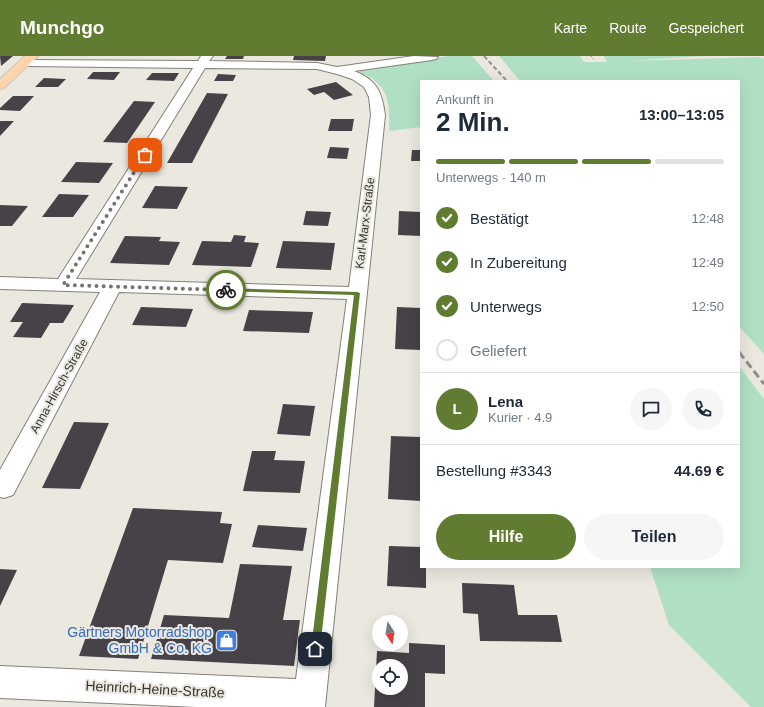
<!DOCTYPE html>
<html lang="de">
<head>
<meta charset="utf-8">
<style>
	:root { --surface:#fff; --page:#f6f6f7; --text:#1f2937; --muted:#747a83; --line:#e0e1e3; --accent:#5f7c30 }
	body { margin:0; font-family:Helvetica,sans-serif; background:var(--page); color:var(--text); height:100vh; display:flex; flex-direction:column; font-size:15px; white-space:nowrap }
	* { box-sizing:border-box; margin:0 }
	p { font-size:13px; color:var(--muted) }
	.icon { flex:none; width:22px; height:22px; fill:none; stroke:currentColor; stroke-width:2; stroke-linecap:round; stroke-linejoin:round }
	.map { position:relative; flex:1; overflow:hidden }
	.panel { position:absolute; left:420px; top:24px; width:320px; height:488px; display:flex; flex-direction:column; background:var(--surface); border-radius:0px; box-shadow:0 4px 16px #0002 }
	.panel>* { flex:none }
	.needle { width:26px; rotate:168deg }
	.controls { position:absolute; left:372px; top:559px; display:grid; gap:8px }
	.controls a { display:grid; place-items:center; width:36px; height:36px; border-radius:50%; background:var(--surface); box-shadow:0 4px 16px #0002; font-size:20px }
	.pin { position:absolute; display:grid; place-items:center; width:34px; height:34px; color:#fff; margin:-17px; border-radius:8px; box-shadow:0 2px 6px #0006 }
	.courier { position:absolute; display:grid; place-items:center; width:40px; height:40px; margin:-20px; border:3px solid #5f7c30; border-radius:50%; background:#fff; color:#222; box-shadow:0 1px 5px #0007 }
	.summary em { font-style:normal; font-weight:700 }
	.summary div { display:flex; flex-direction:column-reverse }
	.summary { display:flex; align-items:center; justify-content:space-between; height:68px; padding:0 16px }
	h1 { font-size:26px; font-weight:700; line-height:30px }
	.bar { display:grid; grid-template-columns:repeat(4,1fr); gap:6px 4px; align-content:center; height:48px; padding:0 16px }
	.bar i { height:5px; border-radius:3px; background:var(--line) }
	.bar .active { background:var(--accent) }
	.bar p { grid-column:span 4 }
	.line { display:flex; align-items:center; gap:10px; padding:0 16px; border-top:1px solid var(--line) }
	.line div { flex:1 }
	.round { display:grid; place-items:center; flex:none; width:42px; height:42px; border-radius:21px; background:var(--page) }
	ol { padding:0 16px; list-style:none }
	li { display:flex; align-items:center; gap:12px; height:44px }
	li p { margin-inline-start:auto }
	li .icon { padding:4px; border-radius:50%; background:var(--accent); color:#fff; stroke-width:4 }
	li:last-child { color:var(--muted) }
	li i { width:22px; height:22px; border:2px solid var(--line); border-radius:50% }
	.cta { display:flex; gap:8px; margin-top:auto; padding:8px 16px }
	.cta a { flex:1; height:46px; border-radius:24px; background:var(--accent); color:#fff; font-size:16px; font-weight:700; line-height:46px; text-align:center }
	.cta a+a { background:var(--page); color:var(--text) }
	header { display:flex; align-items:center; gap:24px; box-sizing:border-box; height:56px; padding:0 20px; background:var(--accent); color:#fff }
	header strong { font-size:19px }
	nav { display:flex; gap:22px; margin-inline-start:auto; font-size:14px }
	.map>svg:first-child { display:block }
	.green { fill:#b0e0c4 }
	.building { fill:#474247; fill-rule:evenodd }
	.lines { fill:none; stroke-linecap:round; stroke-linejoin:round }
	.minor-casing { stroke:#84817a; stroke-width:2 }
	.major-casing { stroke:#c7c7c6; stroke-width:2 }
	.path { stroke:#9b9993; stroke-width:1.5; stroke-dasharray:1 2; stroke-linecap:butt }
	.minor { fill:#fff; fill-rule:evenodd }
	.major { fill:#fed4ad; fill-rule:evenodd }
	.rail-far1 { stroke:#93918b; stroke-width:2; stroke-dasharray:4.5 2.5; stroke-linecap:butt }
	.rail { stroke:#93918b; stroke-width:3; stroke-dasharray:8 4; stroke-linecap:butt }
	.route { fill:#5f7c30 }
	.done { stroke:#76746f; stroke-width:4; stroke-dasharray:0 7.2 }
	.labels { text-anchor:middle; stroke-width:4; stroke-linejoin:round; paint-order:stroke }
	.street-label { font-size:12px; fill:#373632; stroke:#ebe8e0 }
	.near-shop-label { font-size:14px; fill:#366cbe; stroke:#ebe8e0; text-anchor:end }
	.near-street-label { font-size:14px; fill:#373632; stroke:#ebe8e0 }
</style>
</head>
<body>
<header>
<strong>Munchgo</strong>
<nav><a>Karte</a><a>Route</a><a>Gespeichert</a></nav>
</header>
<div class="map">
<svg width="764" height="651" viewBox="0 0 764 651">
	<rect width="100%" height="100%" fill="#ebe8e0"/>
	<path class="green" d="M449,0H472L494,25H421V71L389,75C390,39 387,26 352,13Z
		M499,0H580L584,6H607L604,0H703L627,5L759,1L764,3V298L739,270V25H520Z
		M739,310L764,343V651H751L669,569L650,511H739Z"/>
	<path class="building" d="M0,0H13L1,10Z
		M227,0H244L243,3H225Z
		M294,0H326L325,5L293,4Z
		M93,16H120L114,24L87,23Z
		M152,17H179L174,25L146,24Z
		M218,18L236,19L233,25H214Z
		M44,22L66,23L58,31H35Z
		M336,26L353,39L334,44L324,36L314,39L307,33Z
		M207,37L228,38L192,107H167Z
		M13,40H34L20,55L0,54V52Z
		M134,45L155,46L127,87L103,86Z
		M331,63H354L352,75H328Z
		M0,65H14L0,80Z
		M330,91L349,92L347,103L327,102Z
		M412,94H421V105H411Z
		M76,106L113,107L99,127L61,126Z
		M155,130L188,131L177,153L142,152Z
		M59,138L89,139L73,161H42Z
		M0,149L28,150L12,170H0Z
		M306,155L331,156L328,170L303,169Z
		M399,155L421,156V180L398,179Z
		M234,179L246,180L244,186L259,187L251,211L192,209L202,185L231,186Z
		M125,180L161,181L159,185L180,186L169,209L110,207Z
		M283,185L335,187L331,214L276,212Z
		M22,247L74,249L63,267H50L41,282L13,281L23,266H10Z
		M141,251L193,253L186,271L132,269Z
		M397,251L421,252V294L395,293Z
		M249,254L313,256L309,277L243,275Z
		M283,348L315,350L310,380L277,378Z
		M74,366L109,367L80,433L42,432Z
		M391,380L421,381V445L388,443Z
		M252,395H276L274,404L305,405L300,437L243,435Z
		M133,452L222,456L220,467L232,468L223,507L168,504L138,603L79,600Z
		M258,469L307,472L303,495L252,491Z
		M389,490L421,491V511H426V532L387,530Z
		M240,508L292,510L283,564H300L294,610L151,603L164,559L229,562Z
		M0,513L17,514L0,550Z
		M462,527L514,529L518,559H557L562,586L480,585L478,558L463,557Z
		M409,587L445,589V618L425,617V651H374L377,595L409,597ZM379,610H401V632H379Z"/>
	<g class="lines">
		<defs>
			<path id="minor" d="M201,0H213L209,5L317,7L337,11L414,0L438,1L436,3L432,4L354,15C377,24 382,36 385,59L325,651H197L0,642V610L296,623L347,243L119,236L13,439L4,442L0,441V414L100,236L0,233V221L58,223L193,12L26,10L22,9L20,7L22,5L26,4L198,5ZM205,12L317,13L337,18L352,23L364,31L369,41L371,59L349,231L76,223Z"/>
			<path id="major" d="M25,0H38L4,32L0,33V23Z"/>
		</defs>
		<use href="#minor" class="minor-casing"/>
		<use href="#major" class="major-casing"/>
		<path class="path" d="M591,0L593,3"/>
		<use href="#minor" class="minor"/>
		<use href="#major" class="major"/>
		<path class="rail-far1" d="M484,0L507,25"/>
		<path class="rail" d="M739,296L764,328"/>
	</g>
	<path class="route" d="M224,232L357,236L360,237L320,593L319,596L315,598L312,596L311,593L354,239L226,235H224Z"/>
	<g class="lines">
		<path class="done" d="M145,99L63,229L226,234"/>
	</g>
	<defs>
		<symbol id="shop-square" viewBox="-11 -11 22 22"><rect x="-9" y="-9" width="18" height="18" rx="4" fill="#3f7fe0" stroke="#ebe8e0"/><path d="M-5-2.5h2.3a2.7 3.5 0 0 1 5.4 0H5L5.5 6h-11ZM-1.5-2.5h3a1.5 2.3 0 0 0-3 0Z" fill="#fff"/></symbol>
	</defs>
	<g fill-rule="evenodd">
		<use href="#shop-square" x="214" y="572" width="25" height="25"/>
	</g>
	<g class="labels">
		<g class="street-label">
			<text transform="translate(365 167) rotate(-83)" y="4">Karl-Marx-Straße</text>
			<text transform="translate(59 330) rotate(-61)" y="4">Anna-Hirsch-Straße</text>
		</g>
		<g class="near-shop-label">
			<text x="212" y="581">Gärtners Motorradshop<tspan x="212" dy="16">GmbH &amp; Co. KG</tspan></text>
		</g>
		<g class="near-street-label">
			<text transform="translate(155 633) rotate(3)" y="5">Heinrich-Heine-Straße</text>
		</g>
	</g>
</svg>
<div class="controls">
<a><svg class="needle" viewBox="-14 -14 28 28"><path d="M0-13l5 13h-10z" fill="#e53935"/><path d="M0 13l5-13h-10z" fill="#747a83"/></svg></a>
<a><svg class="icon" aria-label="locate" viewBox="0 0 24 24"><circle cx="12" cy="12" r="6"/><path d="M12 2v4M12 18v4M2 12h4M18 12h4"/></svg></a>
</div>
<div class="pin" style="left:145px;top:99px;background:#ea580c"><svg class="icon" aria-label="bag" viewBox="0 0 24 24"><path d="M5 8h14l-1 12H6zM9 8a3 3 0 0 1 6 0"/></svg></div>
<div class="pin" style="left:315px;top:593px;background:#1f2937"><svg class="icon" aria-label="home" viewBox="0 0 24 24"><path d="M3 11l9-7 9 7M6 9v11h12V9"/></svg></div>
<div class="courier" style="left:226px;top:234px"><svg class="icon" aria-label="bike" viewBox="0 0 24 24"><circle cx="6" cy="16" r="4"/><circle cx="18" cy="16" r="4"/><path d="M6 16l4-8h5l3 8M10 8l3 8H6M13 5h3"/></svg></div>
<section class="panel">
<div class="summary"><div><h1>2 Min.</h1><p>Ankunft in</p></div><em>13:00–13:05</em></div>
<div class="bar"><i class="active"></i><i class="active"></i><i class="active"></i><i></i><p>Unterwegs · 140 m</p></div>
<ol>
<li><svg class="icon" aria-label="check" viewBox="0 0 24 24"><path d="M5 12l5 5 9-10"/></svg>Bestätigt<p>12:48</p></li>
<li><svg class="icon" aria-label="check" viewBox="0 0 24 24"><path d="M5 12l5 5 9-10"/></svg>In Zubereitung<p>12:49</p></li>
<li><svg class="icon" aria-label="check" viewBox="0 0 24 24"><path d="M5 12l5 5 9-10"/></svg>Unterwegs<p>12:50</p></li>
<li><i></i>Geliefert</li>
</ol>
<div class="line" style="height:72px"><b class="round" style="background:var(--accent);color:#fff">L</b><div><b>Lena</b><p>Kurier · 4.9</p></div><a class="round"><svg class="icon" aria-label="chat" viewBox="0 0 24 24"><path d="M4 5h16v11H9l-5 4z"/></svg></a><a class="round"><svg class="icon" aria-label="phone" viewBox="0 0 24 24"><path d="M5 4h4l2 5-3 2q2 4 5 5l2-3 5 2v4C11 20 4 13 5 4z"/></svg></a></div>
<div class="line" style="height:52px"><div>Bestellung #3343</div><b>44.69 €</b></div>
<div class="cta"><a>Hilfe</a><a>Teilen</a></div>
</section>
</div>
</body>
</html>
